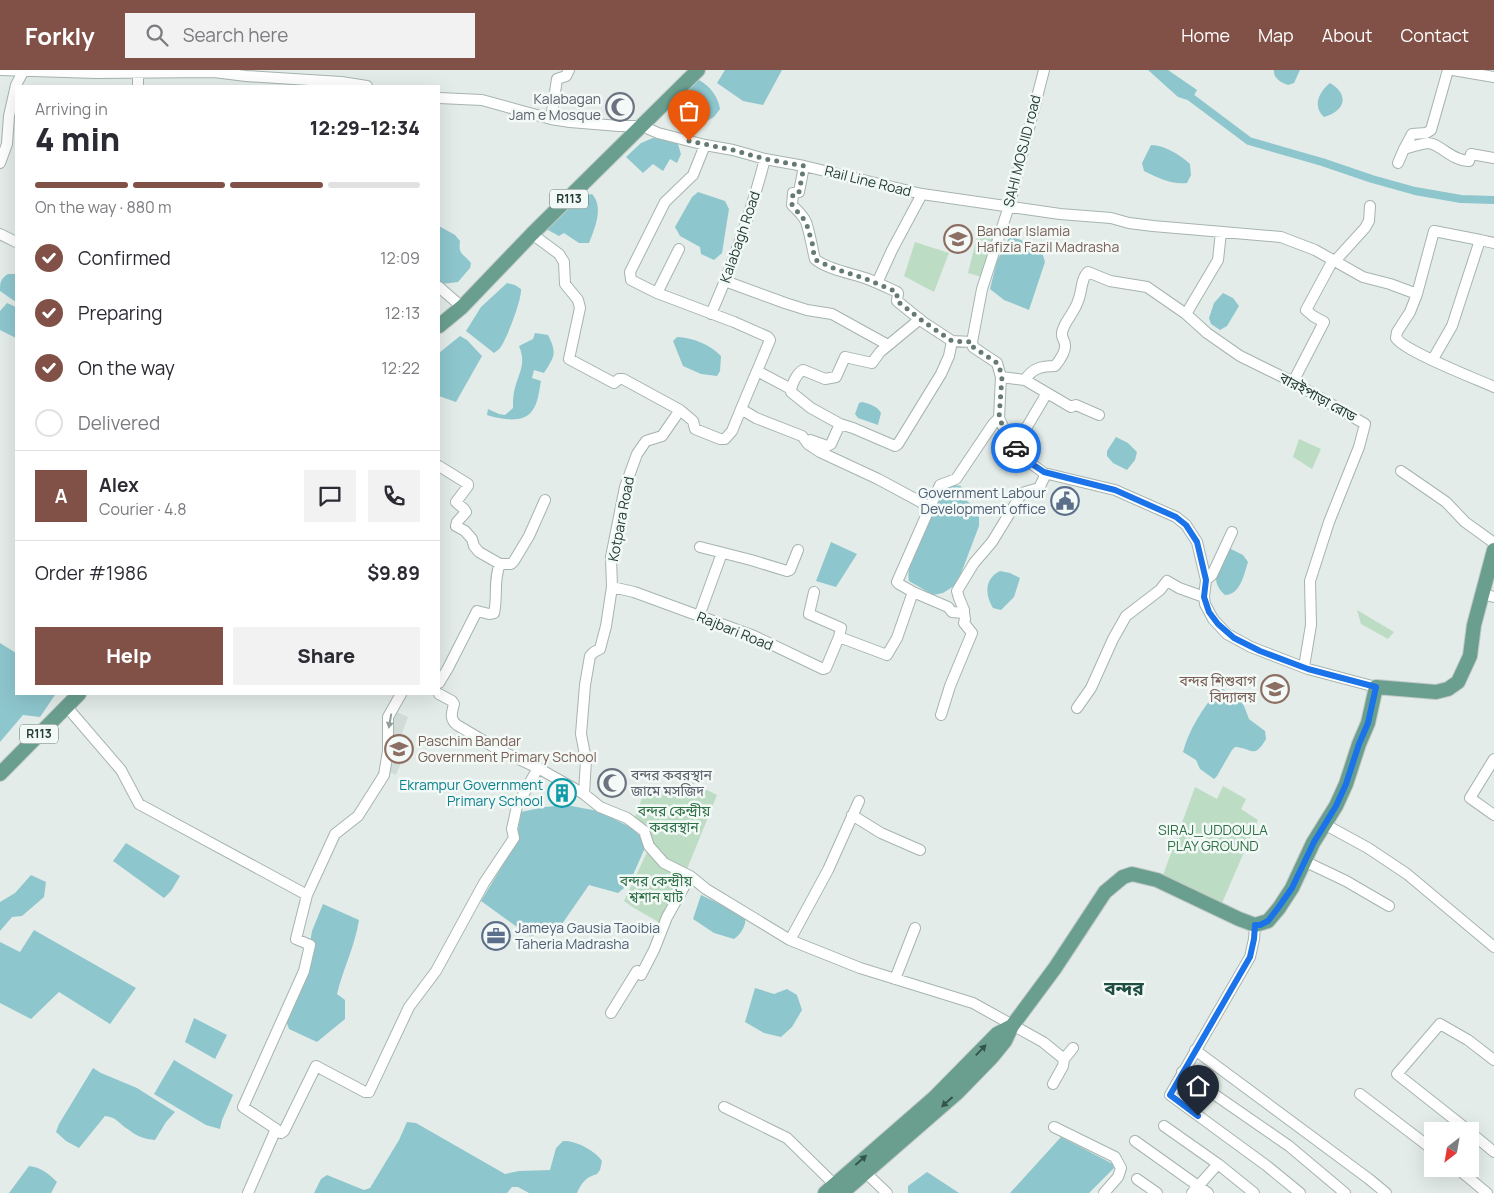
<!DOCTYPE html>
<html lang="en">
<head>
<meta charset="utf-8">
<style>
	:root { --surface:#fff; --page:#f2f2f3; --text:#2b2b33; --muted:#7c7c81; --line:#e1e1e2; --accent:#815148 }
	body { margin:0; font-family:Manrope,"Noto Sans Bengali",sans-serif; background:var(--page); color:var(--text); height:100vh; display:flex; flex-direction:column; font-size:19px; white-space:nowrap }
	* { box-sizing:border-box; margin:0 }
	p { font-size:16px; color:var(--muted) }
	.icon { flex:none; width:28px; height:28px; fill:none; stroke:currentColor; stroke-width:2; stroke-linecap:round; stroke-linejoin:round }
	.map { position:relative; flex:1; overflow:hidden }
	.sheet { position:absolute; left:15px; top:15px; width:425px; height:610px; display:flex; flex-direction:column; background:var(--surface); border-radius:0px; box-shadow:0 5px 20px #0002 }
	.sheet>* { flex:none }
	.needle { width:32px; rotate:211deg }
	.fabs { position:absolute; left:1424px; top:1052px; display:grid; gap:10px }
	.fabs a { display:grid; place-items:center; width:55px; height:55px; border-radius:0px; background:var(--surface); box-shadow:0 5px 20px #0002; font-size:25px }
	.pin { position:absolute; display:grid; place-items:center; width:42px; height:42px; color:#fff; margin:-51px -21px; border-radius:50% 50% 50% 0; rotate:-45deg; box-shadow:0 0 5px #0007 }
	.pin .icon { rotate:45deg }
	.courier { position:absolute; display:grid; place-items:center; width:50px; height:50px; margin:-25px; border:4px solid #1a73e8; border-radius:50%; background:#fff; color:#222; box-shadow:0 1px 6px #0007 }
	.headline em { font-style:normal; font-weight:800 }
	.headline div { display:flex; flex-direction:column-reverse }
	.headline { display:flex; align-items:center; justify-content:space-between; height:85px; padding:0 20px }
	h1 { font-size:32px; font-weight:800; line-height:38px }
	.bar { display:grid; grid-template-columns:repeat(4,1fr); gap:8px 5px; align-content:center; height:60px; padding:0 20px }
	.bar i { height:6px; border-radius:4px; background:var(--line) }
	.bar .selected { background:var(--accent) }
	.bar p { grid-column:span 4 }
	.line { display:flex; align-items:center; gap:12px; padding:0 20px; border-top:1px solid var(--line) }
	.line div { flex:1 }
	.round { display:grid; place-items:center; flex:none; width:52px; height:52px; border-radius:0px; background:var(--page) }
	ol { padding:0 20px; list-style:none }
	li { display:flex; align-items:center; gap:15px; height:55px }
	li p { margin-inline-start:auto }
	li .icon { padding:5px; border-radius:50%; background:var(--accent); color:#fff; stroke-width:4 }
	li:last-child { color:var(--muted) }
	li i { width:28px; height:28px; border:2px solid var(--line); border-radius:50% }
	.cta { display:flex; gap:10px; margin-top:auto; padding:10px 20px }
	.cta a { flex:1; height:58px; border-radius:0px; background:var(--accent); color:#fff; font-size:20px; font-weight:800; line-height:58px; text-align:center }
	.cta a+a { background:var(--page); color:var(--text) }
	header { display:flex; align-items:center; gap:30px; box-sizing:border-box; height:70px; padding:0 25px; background:var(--accent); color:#fff }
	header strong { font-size:24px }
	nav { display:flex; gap:28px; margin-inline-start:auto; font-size:18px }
	.search { width:350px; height:45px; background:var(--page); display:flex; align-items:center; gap:12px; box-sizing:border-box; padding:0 18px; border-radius:0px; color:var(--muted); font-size:19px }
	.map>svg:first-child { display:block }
	.built { fill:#d1dcd6 }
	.green { fill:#bddcc4 }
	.water { fill:#8ec6ce }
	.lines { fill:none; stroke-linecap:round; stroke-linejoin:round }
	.canal { stroke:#8ec6ce; stroke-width:8 }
	.minor-casing { stroke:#a6b4af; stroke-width:12 }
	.major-casing { stroke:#c1c8c6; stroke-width:16 }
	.minor { stroke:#fff; stroke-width:10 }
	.major { stroke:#6a9f8f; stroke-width:14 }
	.oneway { fill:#919e9a }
	.oneway2 { fill:#35554c }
	.done { stroke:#667a74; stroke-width:5; stroke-dasharray:0 9 }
	.route { stroke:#1a73e8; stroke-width:6 }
	.labels { text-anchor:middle; stroke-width:5; stroke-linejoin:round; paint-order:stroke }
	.shield { fill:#f3f9f6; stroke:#61756f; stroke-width:1 }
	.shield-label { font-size:12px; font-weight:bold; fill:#233c35 }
	.worship-label { font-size:14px; fill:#5b616d; stroke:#f3f9f6; text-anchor:end }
	.street-label { font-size:14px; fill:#233c35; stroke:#f3f9f6 }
	.education-label { font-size:14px; fill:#785e54; stroke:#f3f9f6; text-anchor:start }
	.service-label { font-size:14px; fill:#4e5e75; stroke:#f3f9f6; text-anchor:end }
	.culture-label { font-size:14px; fill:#0d838f; stroke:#f3f9f6; text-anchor:end }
	.park-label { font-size:14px; fill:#307147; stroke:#f3f9f6 }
	.district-label { font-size:19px; font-weight:bold; fill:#204d41; stroke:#f3f9f6 }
</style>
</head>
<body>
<header>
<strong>Forkly</strong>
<div class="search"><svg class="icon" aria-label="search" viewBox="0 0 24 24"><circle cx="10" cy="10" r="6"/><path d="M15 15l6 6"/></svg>Search here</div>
<nav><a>Home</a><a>Map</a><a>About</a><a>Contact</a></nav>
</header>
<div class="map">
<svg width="1494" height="1123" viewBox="0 0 1494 1123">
	<rect width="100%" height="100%" fill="#e3ece8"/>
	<path class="built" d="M394,641L408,647L401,666L410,671L396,705L390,702V664Z"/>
	<path class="green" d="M979,159L996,162L982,207L968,203Z
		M915,172L949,183L934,222L904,206Z
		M1299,369L1321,379L1312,399L1293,387Z
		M1357,540L1394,562L1388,569L1361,554Z
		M691,712L717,725L687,799L664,788L655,775L647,759L635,747L645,720H660L669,717L684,722Z
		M1223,716L1246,729L1241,739L1258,750L1222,833L1163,805L1195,717L1217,729Z
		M648,780L686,809L662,854L634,838L624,831Z"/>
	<path class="water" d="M725,0H782L763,35L743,31L717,13Z
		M1148,0H1168L1197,20L1191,31L1178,27Z
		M1274,0H1300L1294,13L1288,15C1281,13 1273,8 1274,0Z
		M699,10C711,17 718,27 720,39L714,47L703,53L668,42C671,29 687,16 699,10Z
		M1330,13C1350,25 1345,41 1324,47C1312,36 1319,22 1330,13Z
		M653,68L677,71L681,84L677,93L670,89L663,101L653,94L643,103L626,87L641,73Z
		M1151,75C1165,75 1180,85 1190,94L1191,105L1187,113C1172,115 1158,108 1144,101L1142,93Z
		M698,122L725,131L729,139L722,183L714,190L701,184L700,177L680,166L675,157L692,127Z
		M592,124C604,137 595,158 589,173H579L564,163L559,166L546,159L576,128Z
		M439,156L455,165L460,171C458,185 463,183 471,193L470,198L458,212L442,214L439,212Z
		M1010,166L1019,169L1042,182L1045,192L1029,240L1004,230L990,219L997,191Z
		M8,204H16V232L0,221C0,213 0,209 8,204Z
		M507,213L515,215L521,219C522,229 507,269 500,278C499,280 496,281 494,283L466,261L481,237Z
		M1223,223L1233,228L1239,236L1227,256L1220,260L1211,254L1209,248L1214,233Z
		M7,233L16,237V268L0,260V241Z
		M535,263L548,265C557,283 555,286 544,303L534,300L532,308L541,311C539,321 538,334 532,341C523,354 500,349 487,345L488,339L499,344L505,345L513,338C513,332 513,327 514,322C518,303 527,295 519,276L533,269Z
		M460,266L467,270L482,286L456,332L439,326V283Z
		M677,267C694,268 709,274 721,286L720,301L717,306L701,304L683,296L673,271Z
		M862,332C870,334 877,336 881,343L878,355L858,348L855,344L859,333Z
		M1116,367L1128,373L1137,382L1135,390L1127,400L1113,393L1107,386V381Z
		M953,415L961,416L967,431L974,437L979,445V456L957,514L943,523L933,525L909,511C904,491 934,435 945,417Z
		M831,472L857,484L836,517L816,511Z
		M1229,478L1243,485L1248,492C1244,505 1240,525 1225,525C1207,509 1220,494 1229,478Z
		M1000,501L1010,503L1020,508L1014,527L1001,540L993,538C985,525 984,509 1000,501Z
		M0,573L16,583V624L55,625L40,647L23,645L0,672Z
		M1223,619L1237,626L1244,636L1249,649L1265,661L1266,669C1254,690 1252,678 1235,677L1232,680L1217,706L1214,709L1200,699L1196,690L1183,682C1189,659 1203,638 1218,620Z
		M566,735L598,741L632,758L641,767L645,773L644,780L629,814L618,823L589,815L562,854L542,860L531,867L481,831L516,773L521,742L545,737Z
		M126,773L180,806L171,821L164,828L113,791Z
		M31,805L46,812L44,827L22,846L12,847L0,861V832L15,823Z
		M701,825L745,846C747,855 741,864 734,869L714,863L693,849Z
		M323,834L359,850C355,876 343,899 337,924L345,930V949L317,972L289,959L283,942L306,896L312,861Z
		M34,860L136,918L110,954L59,922L31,949L0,933V872L20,882Z
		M755,918L774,924L787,919L797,925L802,940L792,957L781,967L764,963L745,952Z
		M194,948L227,965L215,989L185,972Z
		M174,990L233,1025L222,1050L220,1059L206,1055L154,1024Z
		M93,998L101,1003L137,1018L175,1042L166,1052L155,1070C145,1069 138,1067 129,1060C119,1054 117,1047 105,1046L79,1078L66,1071L56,1062L59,1054Z
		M407,1052L416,1053L505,1104L519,1101L550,1100L556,1078L563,1071C575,1070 596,1081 602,1091L600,1100L597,1104C585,1108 582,1112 577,1123H529L518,1117H512L507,1123H314L321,1109L327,1105L364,1120L370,1118L399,1070Z
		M1061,1067L1113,1094L1114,1098L1089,1123H1010Z
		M29,1096C41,1097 49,1104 57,1112L51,1123H9Z
		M927,1102L959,1123H908V1116Z"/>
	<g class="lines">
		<path class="canal" d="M1185,23L1249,71L1322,92L1372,109L1415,121L1461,129L1494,130"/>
		<defs>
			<path id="minor" d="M0,0L96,3L214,2L246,6L341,12L367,16
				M1044,0L1009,136L982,219L972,272L973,277L997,293L1001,307L999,348L1010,371L1015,377L1029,392L1044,403L1115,420L1176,447L1186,455L1197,472L1206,510L1204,527L1205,534L1213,549L1227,564L1251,577L1308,599L1376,617
				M1453,0L1494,7
				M138,16V2
				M439,28L482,30L551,49L570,52L619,56H642L658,63L705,75L733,80L765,89L804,96L922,124L1060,144L1111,148L1129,153L1153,156L1281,167L1315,180L1363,207L1390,214L1417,224L1410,242L1397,262L1396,268C1406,282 1474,308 1494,317
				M551,49L557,9L566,6L569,0
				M705,75L693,105L665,132L630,202L631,210L657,223L734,252L768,267L770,270L741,339L756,348L802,366L808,374L820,382L878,409L930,437L940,415L956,409L993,354L999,348
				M1404,79L1412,64L1426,63L1431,60L1448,0
				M0,93L7,74L9,46L16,15L23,2
				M1398,93L1404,79C1411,77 1420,74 1428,73C1439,73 1452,91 1469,91L1471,84L1494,88
				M804,96L799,122L793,123L792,135C797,140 803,145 806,152C809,159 814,187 815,189C824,198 853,204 865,208C876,212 886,217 897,222L898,223L897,231L923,252L952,271L972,272
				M1221,162L1218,190L1186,244L1207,263L1240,286L1293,312L1365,354L1359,377L1329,452L1310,511L1311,555L1304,597
				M0,164L16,172
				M532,164L559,184L564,192L565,214L578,230L580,238L569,289L614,313L619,309H623L680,340L662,366L646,371L637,384L625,417L611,487L612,517L606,556L600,579L594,582L590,586L585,615L581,664L586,690L584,724
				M1335,191L1365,158L1369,151L1370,136
				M725,211L785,233L807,240L832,244L888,275
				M877,213L892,180L922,124
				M439,217L462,237
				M657,223L679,179
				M1417,224L1434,161L1480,170
				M711,244C733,194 751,142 765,89
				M1433,289L1452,256L1480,170L1494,173
				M757,301L791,319
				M1001,307L1025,310L1071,337L1076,335L1099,345
				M1025,310C1032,298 1042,296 1055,296C1059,291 1066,282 1065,275C1065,270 1061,268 1062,263C1063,253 1075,242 1078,231C1082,222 1081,208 1088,202L1110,211L1147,217L1186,244
				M1293,312L1324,252L1313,246L1306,240L1333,190
				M680,340L693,351L695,359L720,369H725L732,361L741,339
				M840,354L811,338L791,322C791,315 797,303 803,300L825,309L836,307L845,287L872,293L880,282L920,249
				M810,370L827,376L831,374L840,354L853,358L895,376L898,374L941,304L949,286L952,271
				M1015,377L1047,323
				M439,396L468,414V416L456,432L464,439L466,442L457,452L456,456L465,461L472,469L474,476L479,482L500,494C493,510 498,527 494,543L489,544L477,541L448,598L439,613
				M1401,401L1446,432L1465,452L1494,473
				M700,477L751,490L787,501L790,500L798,480
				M500,494H511L514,491L529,466L545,430
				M1206,510L1212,505L1232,462
				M612,517L634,522L754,566L823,599L826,598L839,567
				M814,522L809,544L841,558L839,567L887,585L897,568L913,522L948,537L952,542L964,543V540L959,528L957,521L974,493L992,472L1022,423L1039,418L1044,408V403
				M913,522L899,514L897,512L930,437
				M1481,524L1494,527
				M699,546L722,483
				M439,624L452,631L454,634C452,642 449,649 457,655L499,680L538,698L584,724L600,737L627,748L644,761L649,776L664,793L690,806L706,819L790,870L860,898L973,933L1043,972L1064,989L1063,996L1053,1014
				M66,636L121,700L139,734L307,825
				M1077,638L1091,618L1113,569L1126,546L1160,520L1167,511L1179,518L1204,527
				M941,645L950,616L972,563L964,553L965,549L964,543
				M1494,689L1470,728L1494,745
				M852,745L881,763L920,780
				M1326,755L1368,778L1407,804L1494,877
				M1304,791L1346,811L1389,836
				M1255,855L1254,869L1250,887L1170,1025L1267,1096L1300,1123
				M790,870L828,800L859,731
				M895,909L915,858
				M611,943L637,901L641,905L654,880L667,847L690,806
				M1195,980L1369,1109L1386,1123
				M1064,989L1073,978
				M1182,1002L1289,1076L1345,1123
				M1360,1024L1432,1079
				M724,1037L787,1068L835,1115
				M1164,1056L1218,1094L1254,1123
				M1054,1057L1115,1087L1121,1098L1118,1107L1104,1123
				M276,1059L281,1063L284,1061L316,996L365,1022H369L409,937L436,901L484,813L514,768L512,759L517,736L538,698
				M1469,1061L1397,1004L1440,954L1468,970L1494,990
				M1470,1062L1494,1082
				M1135,1071L1208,1123
				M1458,1099L1487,1123
				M866,1103L887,1123
				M1137,1109L1157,1123
				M248,1123L276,1059L243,1037L304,901L310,875L296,869L307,825L335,764L358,746L384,705L388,681V647L401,624
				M1192,1123L1218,1094"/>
			<path id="major" d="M439,256L462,237L532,164L698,0
				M0,704L79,624
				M825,1123L935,1027L997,964L1012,956
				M842,1123L957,1023L992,987L1005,971L1012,956L1055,898L1105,822L1123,807L1132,804L1157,810L1239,849L1255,855L1268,851L1279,838L1292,818L1313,773L1336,736L1346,714L1359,674L1368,653L1376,617L1436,622L1448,619L1458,612L1470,586L1474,555L1494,480"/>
		</defs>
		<use href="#minor" class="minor-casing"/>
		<use href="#major" class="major-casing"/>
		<use href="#minor" class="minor"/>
		<use href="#major" class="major"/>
	</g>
	<defs><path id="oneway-solid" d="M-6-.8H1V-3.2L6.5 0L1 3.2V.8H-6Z" transform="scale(1.25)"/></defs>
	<use class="oneway" href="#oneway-solid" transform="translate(390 651) rotate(100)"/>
	<g class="oneway2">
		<use href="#oneway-solid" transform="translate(981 980) rotate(-46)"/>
		<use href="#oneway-solid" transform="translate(947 1032) rotate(138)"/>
		<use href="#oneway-solid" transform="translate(861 1090) rotate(-41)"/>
	</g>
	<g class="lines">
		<path class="done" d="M689,71L733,80L765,89L804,96L799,122L793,123L792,135L806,152L813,176L814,187L816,190L833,198L866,209L897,222V231L924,252L952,271L972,272L973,277L997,293L999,296L1002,307L999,348L1010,371L1016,378"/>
		<path class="route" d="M1016,378L1029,392L1044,402L1115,420L1176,447L1186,455L1197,472L1206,510L1204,527L1209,542L1218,554L1234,568L1260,581L1308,599L1376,617L1368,653L1359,674L1346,714L1336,736L1314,772L1292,818L1278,838L1268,851L1260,855H1255L1254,869L1250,887L1170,1025L1198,1046"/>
	</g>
	<defs>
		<symbol id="mosque-ring" viewBox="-11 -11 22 22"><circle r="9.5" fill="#f3f9f6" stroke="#6b7280" stroke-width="1.5"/><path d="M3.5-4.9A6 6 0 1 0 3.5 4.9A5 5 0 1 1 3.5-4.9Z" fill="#6b7280"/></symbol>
		<symbol id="school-ring" viewBox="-11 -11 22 22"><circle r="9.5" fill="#f3f9f6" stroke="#8d6e63" stroke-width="1.5"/><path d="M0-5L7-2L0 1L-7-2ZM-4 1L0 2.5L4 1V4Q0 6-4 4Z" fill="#8d6e63"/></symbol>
		<symbol id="civic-ring" viewBox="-11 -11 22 22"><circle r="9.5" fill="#f3f9f6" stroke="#5c6f8a" stroke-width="1.5"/><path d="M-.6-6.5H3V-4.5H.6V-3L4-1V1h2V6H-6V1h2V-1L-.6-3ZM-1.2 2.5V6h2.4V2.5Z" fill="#5c6f8a"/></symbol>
		<symbol id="building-ring" viewBox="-11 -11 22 22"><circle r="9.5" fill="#f3f9f6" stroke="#0f9aa8" stroke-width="1.5"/><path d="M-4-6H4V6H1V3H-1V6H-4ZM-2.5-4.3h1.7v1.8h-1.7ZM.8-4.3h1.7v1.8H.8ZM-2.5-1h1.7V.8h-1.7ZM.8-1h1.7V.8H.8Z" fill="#0f9aa8"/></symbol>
		<symbol id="office-ring" viewBox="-11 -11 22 22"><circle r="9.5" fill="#f3f9f6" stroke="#5c6f8a" stroke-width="1.5"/><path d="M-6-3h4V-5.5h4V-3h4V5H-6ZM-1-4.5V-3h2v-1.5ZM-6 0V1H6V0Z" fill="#5c6f8a"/></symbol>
	</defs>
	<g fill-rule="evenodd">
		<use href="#mosque-ring" x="604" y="21" width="32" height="32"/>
		<use href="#school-ring" x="942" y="153" width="32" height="32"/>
		<use href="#civic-ring" x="1049" y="415" width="32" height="32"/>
		<use href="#school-ring" x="1259" y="603" width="32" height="32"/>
		<use href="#school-ring" x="383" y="663" width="32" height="32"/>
		<use href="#mosque-ring" x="596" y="697" width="32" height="32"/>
		<use href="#building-ring" x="546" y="707" width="32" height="32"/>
		<use href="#office-ring" x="480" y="850" width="32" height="32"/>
	</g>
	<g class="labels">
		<g class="shield">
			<rect x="550" y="119.5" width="38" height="19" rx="4"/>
			<rect x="20" y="654.5" width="38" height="19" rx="4"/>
		</g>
		<g class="shield-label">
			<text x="569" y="133">R113</text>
			<text x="39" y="668">R113</text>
		</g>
		<g class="worship-label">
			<text x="601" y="34">Kalabagan<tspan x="601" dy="16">Jam e Mosque</tspan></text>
			<text x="631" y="710" text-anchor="start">বন্দর কবরস্থান<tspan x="631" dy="16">জামে মসজিদ</tspan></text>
		</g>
		<g class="street-label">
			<text transform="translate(1022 81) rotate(-76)" y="5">SAHI MOSJID road</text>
			<text transform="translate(868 111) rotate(14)" y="5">Rail Line Road</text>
			<text transform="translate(740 167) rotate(-71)" y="5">Kalabagh Road</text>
			<text transform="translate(1318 327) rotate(29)" y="5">বারইপাড়া রোড</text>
			<text transform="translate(621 449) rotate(-79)" y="5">Kotpara Road</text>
			<text transform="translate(735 561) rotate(22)" y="5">Rajbari Road</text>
		</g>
		<g class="education-label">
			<text x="977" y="166">Bandar Islamia<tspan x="977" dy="16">Hafizia Fazil Madrasha</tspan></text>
			<text x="1256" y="616" text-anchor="end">বন্দর শিশুবাগ<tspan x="1256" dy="16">বিদ্যালয়</tspan></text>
			<text x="418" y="676">Paschim Bandar<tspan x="418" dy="16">Government Primary School</tspan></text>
		</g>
		<g class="service-label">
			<text x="1046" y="428">Government Labour<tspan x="1046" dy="16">Development office</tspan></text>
			<text x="515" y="863" text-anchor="start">Jameya Gausia Taoibia<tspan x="515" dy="16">Taheria Madrasha</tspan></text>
		</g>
		<g class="culture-label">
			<text x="543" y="720">Ekrampur Government<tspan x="543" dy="16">Primary School</tspan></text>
		</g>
		<g class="park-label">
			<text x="674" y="746">বন্দর কেন্দ্রীয়<tspan x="674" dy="16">কবরস্থান</tspan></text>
			<text x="1213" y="765">SIRAJ_UDDOULA<tspan x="1213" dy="16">PLAY GROUND</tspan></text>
			<text x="656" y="816">বন্দর কেন্দ্রীয়<tspan x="656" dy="16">শ্বশান ঘাট</tspan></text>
		</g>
		<g class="district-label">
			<text x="1124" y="925">বন্দর</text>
		</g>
	</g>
</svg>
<div class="fabs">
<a><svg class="needle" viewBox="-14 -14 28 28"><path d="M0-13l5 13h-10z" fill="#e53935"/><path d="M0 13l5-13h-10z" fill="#7c7c81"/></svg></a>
</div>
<div class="pin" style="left:689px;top:71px;background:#ea580c"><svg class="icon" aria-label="bag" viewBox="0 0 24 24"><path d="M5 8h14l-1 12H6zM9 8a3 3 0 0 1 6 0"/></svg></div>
<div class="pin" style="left:1198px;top:1046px;background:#1f2937"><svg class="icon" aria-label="home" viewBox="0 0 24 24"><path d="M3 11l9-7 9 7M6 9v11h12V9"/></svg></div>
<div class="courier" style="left:1016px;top:378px"><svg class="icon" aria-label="car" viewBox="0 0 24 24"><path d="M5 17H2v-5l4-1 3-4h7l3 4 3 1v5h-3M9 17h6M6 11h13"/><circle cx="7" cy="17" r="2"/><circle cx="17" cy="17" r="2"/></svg></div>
<section class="sheet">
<div class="headline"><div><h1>4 min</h1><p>Arriving in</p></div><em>12:29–12:34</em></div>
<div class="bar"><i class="selected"></i><i class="selected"></i><i class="selected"></i><i></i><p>On the way · 880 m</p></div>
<ol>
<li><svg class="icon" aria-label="check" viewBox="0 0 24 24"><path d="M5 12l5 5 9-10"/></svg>Confirmed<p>12:09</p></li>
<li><svg class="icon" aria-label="check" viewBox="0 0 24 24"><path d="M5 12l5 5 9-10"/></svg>Preparing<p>12:13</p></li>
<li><svg class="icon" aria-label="check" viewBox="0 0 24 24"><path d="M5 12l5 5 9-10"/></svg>On the way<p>12:22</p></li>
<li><i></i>Delivered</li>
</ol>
<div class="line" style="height:90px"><b class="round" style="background:var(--accent);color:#fff">A</b><div><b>Alex</b><p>Courier · 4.8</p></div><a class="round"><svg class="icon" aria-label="chat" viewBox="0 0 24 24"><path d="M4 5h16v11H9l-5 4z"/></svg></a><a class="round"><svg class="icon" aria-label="phone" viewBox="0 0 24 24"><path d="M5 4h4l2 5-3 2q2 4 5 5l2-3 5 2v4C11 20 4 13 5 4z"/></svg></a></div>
<div class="line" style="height:65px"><div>Order #1986</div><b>$9.89</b></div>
<div class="cta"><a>Help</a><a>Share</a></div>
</section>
</div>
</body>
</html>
